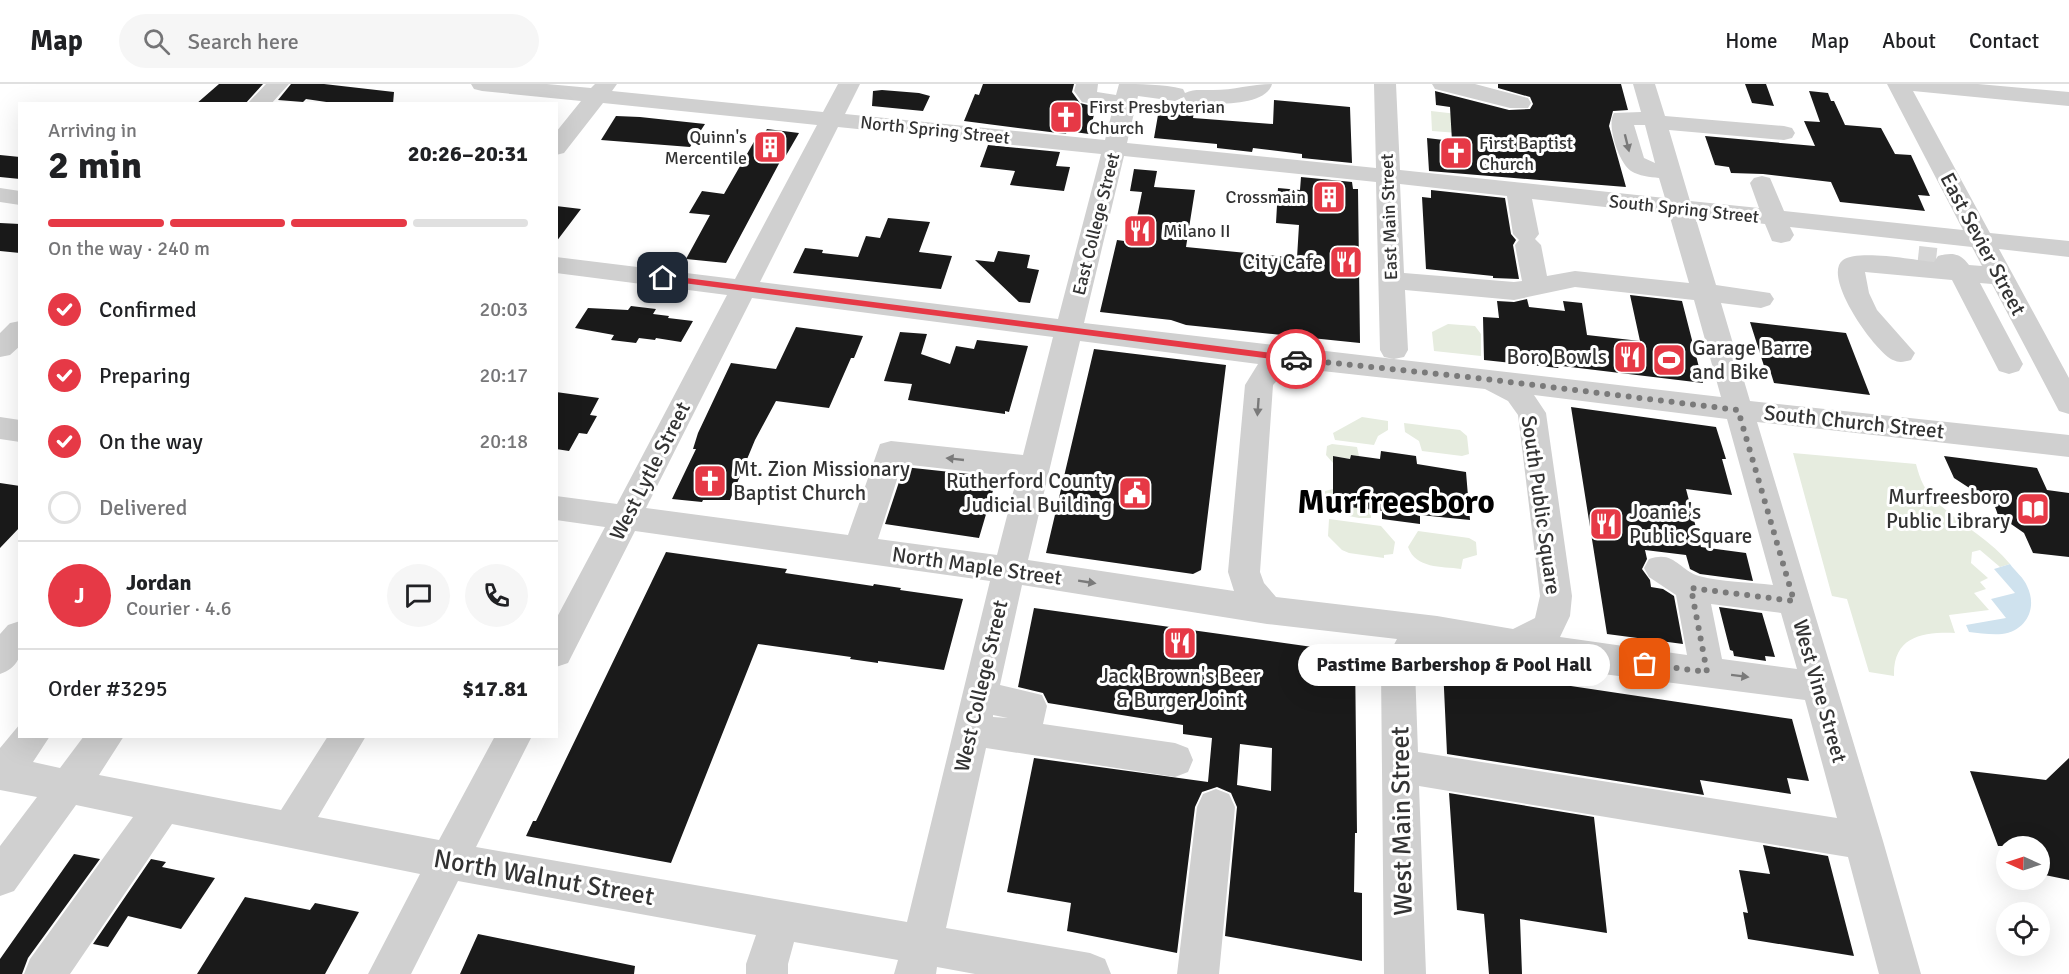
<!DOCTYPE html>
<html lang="en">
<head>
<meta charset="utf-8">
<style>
	:root { --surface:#fff; --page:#f6f6f6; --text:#202124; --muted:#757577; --line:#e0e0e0; --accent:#e63946 }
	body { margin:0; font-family:Signika,sans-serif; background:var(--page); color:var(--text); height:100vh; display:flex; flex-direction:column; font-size:22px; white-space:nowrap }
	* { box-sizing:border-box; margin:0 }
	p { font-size:20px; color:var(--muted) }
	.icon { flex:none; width:33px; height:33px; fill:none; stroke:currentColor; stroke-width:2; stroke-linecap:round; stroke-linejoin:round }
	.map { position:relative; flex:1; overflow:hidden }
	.side { position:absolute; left:18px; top:18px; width:540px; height:636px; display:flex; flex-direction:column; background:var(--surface); border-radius:0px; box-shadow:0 6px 24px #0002 }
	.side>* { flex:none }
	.needle { width:39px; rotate:273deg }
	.tools { position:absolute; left:1996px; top:752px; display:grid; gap:12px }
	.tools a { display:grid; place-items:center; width:54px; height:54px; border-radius:50%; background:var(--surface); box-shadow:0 6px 24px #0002; font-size:30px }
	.pin { position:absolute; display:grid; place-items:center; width:51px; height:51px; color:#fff; margin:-26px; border-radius:12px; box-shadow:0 3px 9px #0006 }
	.courier { position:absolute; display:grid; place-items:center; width:60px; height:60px; margin:-30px; border:4px solid #e63946; border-radius:50%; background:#fff; color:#222; box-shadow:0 2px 8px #0007 }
	.bubble { position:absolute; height:42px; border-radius:21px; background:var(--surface); box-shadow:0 6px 24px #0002; font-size:20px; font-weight:700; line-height:42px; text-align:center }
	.overview em { font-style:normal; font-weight:700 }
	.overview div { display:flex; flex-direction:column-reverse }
	.overview { display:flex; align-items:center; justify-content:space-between; height:102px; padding:0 30px }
	h1 { font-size:39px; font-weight:700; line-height:45px }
	.bar { display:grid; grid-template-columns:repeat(4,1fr); gap:9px 6px; align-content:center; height:72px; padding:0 30px }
	.bar i { height:8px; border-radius:4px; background:var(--line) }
	.bar .on { background:var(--accent) }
	.bar p { grid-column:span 4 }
	.line { display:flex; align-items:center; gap:15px; padding:0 30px; border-top:2px solid var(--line) }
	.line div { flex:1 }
	.round { display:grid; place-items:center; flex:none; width:63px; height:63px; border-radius:32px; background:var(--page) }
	ol { padding:0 30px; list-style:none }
	li { display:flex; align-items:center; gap:18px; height:66px }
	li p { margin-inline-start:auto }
	li .icon { padding:6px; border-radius:50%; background:var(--accent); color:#fff; stroke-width:4 }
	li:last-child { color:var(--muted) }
	li i { width:33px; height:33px; border:3px solid var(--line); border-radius:50% }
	header { display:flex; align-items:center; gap:36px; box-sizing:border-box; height:84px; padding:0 30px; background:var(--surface); border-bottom:2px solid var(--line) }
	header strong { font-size:28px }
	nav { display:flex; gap:33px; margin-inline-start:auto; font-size:21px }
	.search { width:420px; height:54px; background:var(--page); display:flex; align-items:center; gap:15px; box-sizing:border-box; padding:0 21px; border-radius:33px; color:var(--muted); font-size:22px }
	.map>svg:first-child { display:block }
	.green { fill:#e6ecdf }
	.water { fill:#cfe2ee }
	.building { fill:#1a1a1a; fill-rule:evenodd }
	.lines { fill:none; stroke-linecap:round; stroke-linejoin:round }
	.minor-tunnel { stroke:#d6d6d6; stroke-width:24; stroke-dasharray:24 12; stroke-linecap:butt }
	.minor { fill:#d0d0d0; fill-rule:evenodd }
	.oneway { fill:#7a7a7a }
	.route { fill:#e63946 }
	.done { stroke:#7a7a7a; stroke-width:6; stroke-dasharray:0 10.8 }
	.labels { text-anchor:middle; stroke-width:6; stroke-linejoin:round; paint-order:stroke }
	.far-poi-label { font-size:18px; fill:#333; stroke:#fff; text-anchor:start }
	.far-street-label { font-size:18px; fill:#333; stroke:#fff }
	.street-label { font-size:21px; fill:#333; stroke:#fff }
	.poi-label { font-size:21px; fill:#333; stroke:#fff; text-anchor:end }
	.near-street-label { font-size:26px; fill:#333; stroke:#fff }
	.town-label { font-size:33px; font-weight:bold; fill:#000; stroke:#fff }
</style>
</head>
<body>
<header>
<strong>Map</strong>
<div class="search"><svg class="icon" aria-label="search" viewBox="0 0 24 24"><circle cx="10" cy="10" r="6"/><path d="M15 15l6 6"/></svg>Search here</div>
<nav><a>Home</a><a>Map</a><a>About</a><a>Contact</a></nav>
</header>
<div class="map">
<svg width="2069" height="890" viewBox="0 0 2069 890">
	<rect width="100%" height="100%" fill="#fff"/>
	<path class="green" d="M1431,27L1466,31L1458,49L1432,47Z
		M1448,240L1475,242L1481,250V272L1434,267L1432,248Z
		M1362,333L1388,337V346L1378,352L1374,361L1335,356L1333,349Z
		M1404,339L1460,346L1467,352L1469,370L1462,372L1422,367L1419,357L1405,348Z
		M1332,360L1357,363L1359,372L1351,371L1350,375L1333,372V379L1326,371L1327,362Z
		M1793,369L1916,380C1918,387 1920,395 1924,402C1945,434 1986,450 2010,480L2000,483L1980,466L1972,468L1971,479L1988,494L1980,498L1986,505L1974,509L1989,526L1949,531L1955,549C1923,548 1893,552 1894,592L1869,588L1847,515L1832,512Z
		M1333,405V417L1371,425V434H1359L1328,428L1325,426V407Z
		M1329,435L1381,442L1395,458L1393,470L1384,471V474L1349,469L1342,466L1328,452Z
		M1418,447L1469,454L1476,458L1477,471L1463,475L1461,485C1441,482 1416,485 1408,463Z"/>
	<path class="water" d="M2010,480C2015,487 2024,494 2027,502C2038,524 2026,547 2002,550C1991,551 1979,549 1969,548L1966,541L2006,534L1991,515L2015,509L1994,485Z"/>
	<path class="building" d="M219,0H263L245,20H196Z
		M291,0H324L394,8L393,20H340L306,15L303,18L278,16Z
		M983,0H1074L1072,8L1080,19L1096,23L1089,50L1067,47L1066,50L964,37L975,10L979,11Z
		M1498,0H1621L1628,26L1613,27L1609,42L1626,103L1429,87L1427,54L1452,57L1450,23L1436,21L1435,7L1509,26L1530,25L1533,20L1530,13L1498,4Z
		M1745,0H1766L1774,22L1752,19Z
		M882,6L919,9L930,12L923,27L872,22L873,7Z
		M1809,7L1828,9L1831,17H1834L1845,41L1881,44L1895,70L1911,71L1930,112L1918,111L1925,127L1840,118L1831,98L1763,90L1731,89L1729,83L1715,81L1705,52L1815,62L1804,37L1820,38Z
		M1183,16L1186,19L1195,21L1193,34L1273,40L1274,16L1350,23L1352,79L1302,74V70L1253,64L1252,68L1217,64V60L1154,54L1158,31L1172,32L1174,19Z
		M616,32L640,33L705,40L690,63L601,56Z
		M767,45L799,49L784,75L782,74L726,179L686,175L710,131L689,129L702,107L724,110L755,56H760Z
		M988,61L1060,68L1056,82L1070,83L1064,107L1010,101L1015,87L980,83Z
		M0,71L20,73V95L0,93Z
		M1134,85L1157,87L1154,103L1195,106L1186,163L1297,174L1299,141L1276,139L1278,104L1300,106L1301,93L1352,98L1353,105H1358L1360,259L1186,241L1171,236L1100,228L1117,156L1132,158L1142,108L1130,107Z
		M1431,106L1505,114L1511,150L1516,156L1513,161L1519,195L1493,194V192L1426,185L1422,113L1431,114Z
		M556,122L581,125L556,158Z
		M888,134L930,138L919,168L952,172L941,205L793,189L805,164L823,166L822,169L858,173L866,152L880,154Z
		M0,139L20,140V169L0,167Z
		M998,167L1030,171L1027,184L1039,186L1030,219L1019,218L975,176L994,178Z
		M1630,211L1682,217L1703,299L1562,282V278L1558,284L1484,276L1483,233L1499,234L1497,217L1514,218L1527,215L1529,223L1565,227L1563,217L1582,219L1587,251L1640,257Z
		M631,222L656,225L653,230L669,232L668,234L693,237L681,258L656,254L655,256L639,254L636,259L611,256L614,251L575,244L588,224L628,226Z
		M1750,238L1846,249L1870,311L1774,299L1769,283L1764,282Z
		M796,243L863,252L854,274H851L829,324L776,317L755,356L730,416H703L702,418L672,415L696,365H693L698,349L731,279L776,285Z
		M900,248L927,250L921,270L950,280L956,262L974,265L977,256L1028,262L1009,328L1005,327V330L908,316L912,300L884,297Z
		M1094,265L1226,281L1201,486L1193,490L1046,469Z
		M556,308L599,314L590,331L597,332L587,350L579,349L569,367L556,365Z
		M1571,323L1716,343L1726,375H1722L1732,411L1686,405L1701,463L1746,469L1753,497L1700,490L1690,485L1686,471L1645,466L1647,475L1642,485L1650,496L1651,503L1663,505L1674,512L1683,560L1607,550Z
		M1381,367L1416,372L1417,380L1466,388L1470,436L1420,431V440L1382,435V427L1350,423V419L1333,417V372L1350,375L1351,371L1380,375Z
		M1944,372L2037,384L2047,406L2069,409V473L2033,469L2024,449L1998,431L1994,420L1954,394Z
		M904,383L997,393L979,454L885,440Z
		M0,399L20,402V443L0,464Z
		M666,468L787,485L785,489L873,502L874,500L901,504L900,506L963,515L944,586L878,577V579L850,575L851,573L758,560L671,779L526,752L533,737H536Z
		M1719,523L1762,529L1775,573L1765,572L1766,577L1734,572L1733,567L1730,566Z
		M1034,524L1355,569L1357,749H1355L1354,808L1362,809V877L1225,852L1237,723L1231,709L1217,703L1202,708L1195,723L1177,869L1067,847L1071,819L1007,808L1034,674L1208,698L1212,654L1183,650V641L1048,619L1043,609L1018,603ZM1240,660L1272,664L1271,707L1237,701Z
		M1443,583L1792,635L1809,697L1787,694L1791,710L1700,696L1704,711L1447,670Z
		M2069,674V796L2040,790V762H1998L1970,687L2046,696Z
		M1449,709L1594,733L1607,849L1520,835L1522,890H1489L1484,830L1457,826Z
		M1763,761L1828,772L1854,872L1748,855L1743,828L1748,829L1739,786L1770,790Z
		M74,770L100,775L28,874L22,890H0V875Z
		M151,775L166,778L162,783L215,794L181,845L128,832L108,863L93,860Z
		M245,813L310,826L315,819L359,828L325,890H197Z
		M478,850L635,882L634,890H460Z"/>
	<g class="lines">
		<path class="minor-tunnel" d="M1918,174L1936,176"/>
		<path class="minor" d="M266,0H289L271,20H247Z
			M471,0H547L591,4L595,0H617L612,7L823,28L838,0H860L845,30L1105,56L1113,24L1082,18L1074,7L1076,0H1098L1097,8L1116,11L1119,0C1141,0 1162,0 1183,5L1185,9C1193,5 1200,6 1209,6C1231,7 1250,0 1272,0C1266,24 1205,21 1186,17L1184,13L1175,17L1138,12L1127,59L1376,84L1374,0H1396L1400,86L1665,114L1659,94C1650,93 1639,92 1631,87C1619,79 1606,41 1614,29L1641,28L1633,0H1655L1665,32L1784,42L1792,44L1795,49L1792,54L1784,56L1669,46L1690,117L1759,124L1750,99L1754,94L1762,92L1770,94L1784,127L1963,146L1887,0H1978L2069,8V22L1913,7L1990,149L2069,157V173L1999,165L2069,294V330L2059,327L1992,200L1980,199L2023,280L2019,287L2009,290L1999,287L1952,196L1865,188L1869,209L1877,226L1915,269L1911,276C1904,278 1899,279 1893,276C1875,268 1821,192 1843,176C1858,165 1915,176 1934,178L1938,172C1952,168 1960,169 1969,181L1982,182L1972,163L1790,143L1794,151L1790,157L1781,159L1772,157L1765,140L1695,132L1716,201L1770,209L1774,215L1770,221L1761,224L1721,219L1750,317L2069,351V373L1757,338L1883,757L1921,890H1879L1848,773L1419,702L1426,890H1384L1381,585L1397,555L1267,540L1022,501L1000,601L1042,611L1047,622L1043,640L1175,659L1188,664L1193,676L1188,688L1175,693L986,664L946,844L1090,869L1105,875L1111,890H975L937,883L936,890H894L898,876L794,858L788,880V890H746V880L756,851L458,797L411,890H368L420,790L172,740L70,890H24L30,875L133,733L76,721L14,807L0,812V762L37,713L0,706V664L20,640V652H50L33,678L60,684L84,652H124L99,691L281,726L328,652H366L318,733L439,756L495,652H532L476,763L907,838L990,497L635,447L568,579L556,583V535L605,443L556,436V412L617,420L727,211L556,189V173L735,195L817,41L603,19L564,69L556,71V48L581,17L482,7L474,5ZM1634,41H1645L1655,79L1644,74ZM838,43L1101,70L1058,235L760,198ZM1124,72L1376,98L1380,266L1384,273L1394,275L1084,239ZM1400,100L1507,112L1513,150L1519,156L1515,161L1522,197L1514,198L1404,189ZM1532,115L1669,130L1689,199L1575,187L1547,192L1541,161L1535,155L1539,150ZM1575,203L1694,216L1721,313L1394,275L1404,273L1408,266L1405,206L1514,216ZM752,214L1053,253L1023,371L891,357L880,360L848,451L646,424ZM1080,257L1258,280L1245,301L1228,488L1234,507L1028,476ZM1304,285L1485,305L1508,317L1518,331L1540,512L1535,534L1513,545L1437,532L1276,513L1264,499L1260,488L1273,301L1284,289ZM1534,311L1727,335L1773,501C1750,498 1720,498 1699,492C1678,485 1674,466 1649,475L1644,484L1649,493L1676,511L1687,571L1560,553L1570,532L1572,512L1546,329ZM902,380L1017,393L997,471L878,455ZM1711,520L1781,529L1797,585L1722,575ZM1440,561L1603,590L1805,616L1837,734L1418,668L1415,585L1425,571ZM993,631L1008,634L993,633Z
			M1432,0H1475L1528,14L1531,19L1528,24H1510L1435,5Z
			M0,104L20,107V121L0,118Z
			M20,237V262L10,271L0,273V249L10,239Z
			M0,333L20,336V358L0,355Z
			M20,537C20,561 27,580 0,590V550L8,541Z
			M1216,705L1229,710L1235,723L1219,890H1177L1197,723L1203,710Z"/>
	</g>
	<defs><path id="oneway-solid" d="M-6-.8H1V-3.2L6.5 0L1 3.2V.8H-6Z" transform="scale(1.5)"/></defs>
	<g class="oneway">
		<use href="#oneway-solid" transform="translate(1627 59) rotate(76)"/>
		<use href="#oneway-solid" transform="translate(1258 323) rotate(94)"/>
		<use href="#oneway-solid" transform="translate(955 375) rotate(-174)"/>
		<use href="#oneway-solid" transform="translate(1087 498) rotate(9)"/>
		<use href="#oneway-solid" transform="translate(1740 592) rotate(7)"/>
	</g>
	<path class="route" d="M663,191L1296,272L1301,275L1296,278L660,196L659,194Z"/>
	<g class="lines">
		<path class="done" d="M1296,275L1477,294L1738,326L1794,517L1691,504L1707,588L1645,580"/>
	</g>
	<defs>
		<symbol id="church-square" viewBox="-11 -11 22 22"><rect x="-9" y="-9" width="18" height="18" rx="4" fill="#e63946" stroke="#fff"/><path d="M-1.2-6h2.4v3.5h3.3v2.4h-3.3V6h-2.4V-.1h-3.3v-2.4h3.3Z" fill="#fff"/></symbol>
		<symbol id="building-square" viewBox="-11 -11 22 22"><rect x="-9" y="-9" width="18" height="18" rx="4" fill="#e63946" stroke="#fff"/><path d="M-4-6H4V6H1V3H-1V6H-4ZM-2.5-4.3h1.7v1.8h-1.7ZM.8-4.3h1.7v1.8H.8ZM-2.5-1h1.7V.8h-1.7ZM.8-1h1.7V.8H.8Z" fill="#fff"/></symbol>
		<symbol id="restaurant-square" viewBox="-11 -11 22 22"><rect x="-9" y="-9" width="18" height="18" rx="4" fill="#e63946" stroke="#fff"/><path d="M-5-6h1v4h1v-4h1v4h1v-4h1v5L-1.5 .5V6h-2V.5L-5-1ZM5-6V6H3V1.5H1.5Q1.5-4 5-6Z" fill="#fff"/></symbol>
		<symbol id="stadium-square" viewBox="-11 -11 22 22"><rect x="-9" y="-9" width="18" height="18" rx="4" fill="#e63946" stroke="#fff"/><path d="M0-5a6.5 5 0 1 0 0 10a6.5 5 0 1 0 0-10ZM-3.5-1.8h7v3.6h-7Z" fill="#fff"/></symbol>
		<symbol id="civic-square" viewBox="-11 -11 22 22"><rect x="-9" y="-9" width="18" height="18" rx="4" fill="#e63946" stroke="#fff"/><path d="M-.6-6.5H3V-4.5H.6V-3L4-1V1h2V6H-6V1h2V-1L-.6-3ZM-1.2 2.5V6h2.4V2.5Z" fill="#fff"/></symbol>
		<symbol id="library-square" viewBox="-11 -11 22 22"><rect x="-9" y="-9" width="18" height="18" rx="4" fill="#e63946" stroke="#fff"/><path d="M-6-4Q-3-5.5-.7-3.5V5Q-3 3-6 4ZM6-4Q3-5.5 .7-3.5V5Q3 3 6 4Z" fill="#fff"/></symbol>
	</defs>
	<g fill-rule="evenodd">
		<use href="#church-square" x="1047" y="14" width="38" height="38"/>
		<use href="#building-square" x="751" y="44" width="38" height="38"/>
		<use href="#church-square" x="1437" y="50" width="38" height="38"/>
		<use href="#building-square" x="1310" y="94" width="38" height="38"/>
		<use href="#restaurant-square" x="1121" y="128" width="38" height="38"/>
		<use href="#restaurant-square" x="1327" y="159" width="38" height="38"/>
		<use href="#restaurant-square" x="1611" y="254" width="38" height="38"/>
		<use href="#stadium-square" x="1650" y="257" width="38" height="38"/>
		<use href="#church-square" x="691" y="378" width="38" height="38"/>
		<use href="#civic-square" x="1116" y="390" width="38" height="38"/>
		<use href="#library-square" x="2014" y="406" width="38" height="38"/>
		<use href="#restaurant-square" x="1587" y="421" width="38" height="38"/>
		<use href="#restaurant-square" x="1161" y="540" width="38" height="38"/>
	</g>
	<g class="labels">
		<g class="far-poi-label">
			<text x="1089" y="29">First Presbyterian<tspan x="1089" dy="21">Church</tspan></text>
			<text x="747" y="59" text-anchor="end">Quinn's<tspan x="747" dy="21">Mercentile</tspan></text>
			<text x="1479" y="65">First Baptist<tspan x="1479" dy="21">Church</tspan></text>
			<text x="1306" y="119" text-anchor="end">Crossmain</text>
			<text x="1163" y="153">Milano II</text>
		</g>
		<g class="far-street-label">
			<text transform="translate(935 46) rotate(6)" y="6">North Spring Street</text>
			<text transform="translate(1684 125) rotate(6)" y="6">South Spring Street</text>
			<text transform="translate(1389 133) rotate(-92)" y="6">East Main Street</text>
			<text transform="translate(1096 140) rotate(-76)" y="6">East College Street</text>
		</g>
		<g class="street-label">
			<text transform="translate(1983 160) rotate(62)" y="7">East Sevier Street</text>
			<text transform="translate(1854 338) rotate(6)" y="7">South Church Street</text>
			<text transform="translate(650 387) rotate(-63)" y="7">West Lytle Street</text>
			<text transform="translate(1541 421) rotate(82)" y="7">South Public Square</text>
			<text transform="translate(977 482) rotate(8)" y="7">North Maple Street</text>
			<text transform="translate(981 602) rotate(-77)" y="7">West College Street</text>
			<text transform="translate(1820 607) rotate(74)" y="7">West Vine Street</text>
		</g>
		<g class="poi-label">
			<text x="1323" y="185">City Cafe</text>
			<text x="1692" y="271" text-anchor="start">Garage Barre<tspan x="1692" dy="24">and Bike</tspan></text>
			<text x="1607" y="280">Boro Bowls</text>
			<text x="733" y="392" text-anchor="start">Mt. Zion Missionary<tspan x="733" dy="24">Baptist Church</tspan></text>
			<text x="1112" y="404">Rutherford County<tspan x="1112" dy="24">Judicial Building</tspan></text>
			<text x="2010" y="420">Murfreesboro<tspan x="2010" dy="24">Public Library</tspan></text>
			<text x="1629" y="435" text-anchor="start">Joanie's<tspan x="1629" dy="24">Public Square</tspan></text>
			<text x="1180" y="599" text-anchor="middle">Jack Brown's Beer<tspan x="1180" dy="24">&amp; Burger Joint</tspan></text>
		</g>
		<g class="near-street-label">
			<text transform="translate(1401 737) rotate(-91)" y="9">West Main Street</text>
			<text transform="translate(544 793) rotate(10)" y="9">North Walnut Street</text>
		</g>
		<g class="town-label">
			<text x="1396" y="429">Murfreesboro</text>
		</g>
	</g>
</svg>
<div class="tools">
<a><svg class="needle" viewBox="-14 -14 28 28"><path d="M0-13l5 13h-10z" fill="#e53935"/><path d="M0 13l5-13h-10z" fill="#757577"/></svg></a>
<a><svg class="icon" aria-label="locate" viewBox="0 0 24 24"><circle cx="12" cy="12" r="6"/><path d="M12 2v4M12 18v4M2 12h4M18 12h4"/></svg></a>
</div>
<div class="pin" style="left:1645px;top:580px;background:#ea580c"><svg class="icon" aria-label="bag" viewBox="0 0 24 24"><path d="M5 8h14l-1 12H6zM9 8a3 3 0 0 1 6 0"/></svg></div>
<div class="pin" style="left:663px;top:194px;background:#1f2937"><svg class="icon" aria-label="home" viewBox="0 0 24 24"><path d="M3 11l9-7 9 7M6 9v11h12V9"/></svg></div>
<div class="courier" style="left:1296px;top:275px"><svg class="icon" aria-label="car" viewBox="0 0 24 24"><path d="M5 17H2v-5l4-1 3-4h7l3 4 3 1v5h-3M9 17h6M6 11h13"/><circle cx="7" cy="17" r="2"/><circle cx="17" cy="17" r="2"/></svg></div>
<div class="bubble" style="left:1298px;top:560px;width:312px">Pastime Barbershop &amp; Pool Hall</div>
<section class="side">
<div class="overview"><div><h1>2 min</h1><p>Arriving in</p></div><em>20:26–20:31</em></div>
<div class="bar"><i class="on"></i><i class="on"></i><i class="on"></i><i></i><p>On the way · 240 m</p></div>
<ol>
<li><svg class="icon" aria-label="check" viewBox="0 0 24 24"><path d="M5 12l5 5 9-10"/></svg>Confirmed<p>20:03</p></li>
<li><svg class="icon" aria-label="check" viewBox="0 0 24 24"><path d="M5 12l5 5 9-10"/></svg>Preparing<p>20:17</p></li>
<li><svg class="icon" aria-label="check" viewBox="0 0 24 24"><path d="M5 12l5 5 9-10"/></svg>On the way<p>20:18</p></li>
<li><i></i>Delivered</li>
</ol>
<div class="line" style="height:108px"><b class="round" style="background:var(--accent);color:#fff">J</b><div><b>Jordan</b><p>Courier · 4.6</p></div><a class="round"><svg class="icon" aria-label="chat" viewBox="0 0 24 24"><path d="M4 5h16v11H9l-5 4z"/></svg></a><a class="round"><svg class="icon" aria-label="phone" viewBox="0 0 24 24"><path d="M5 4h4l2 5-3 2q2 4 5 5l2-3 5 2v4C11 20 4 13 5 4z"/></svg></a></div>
<div class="line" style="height:78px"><div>Order #3295</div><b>$17.81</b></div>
</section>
</div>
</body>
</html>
